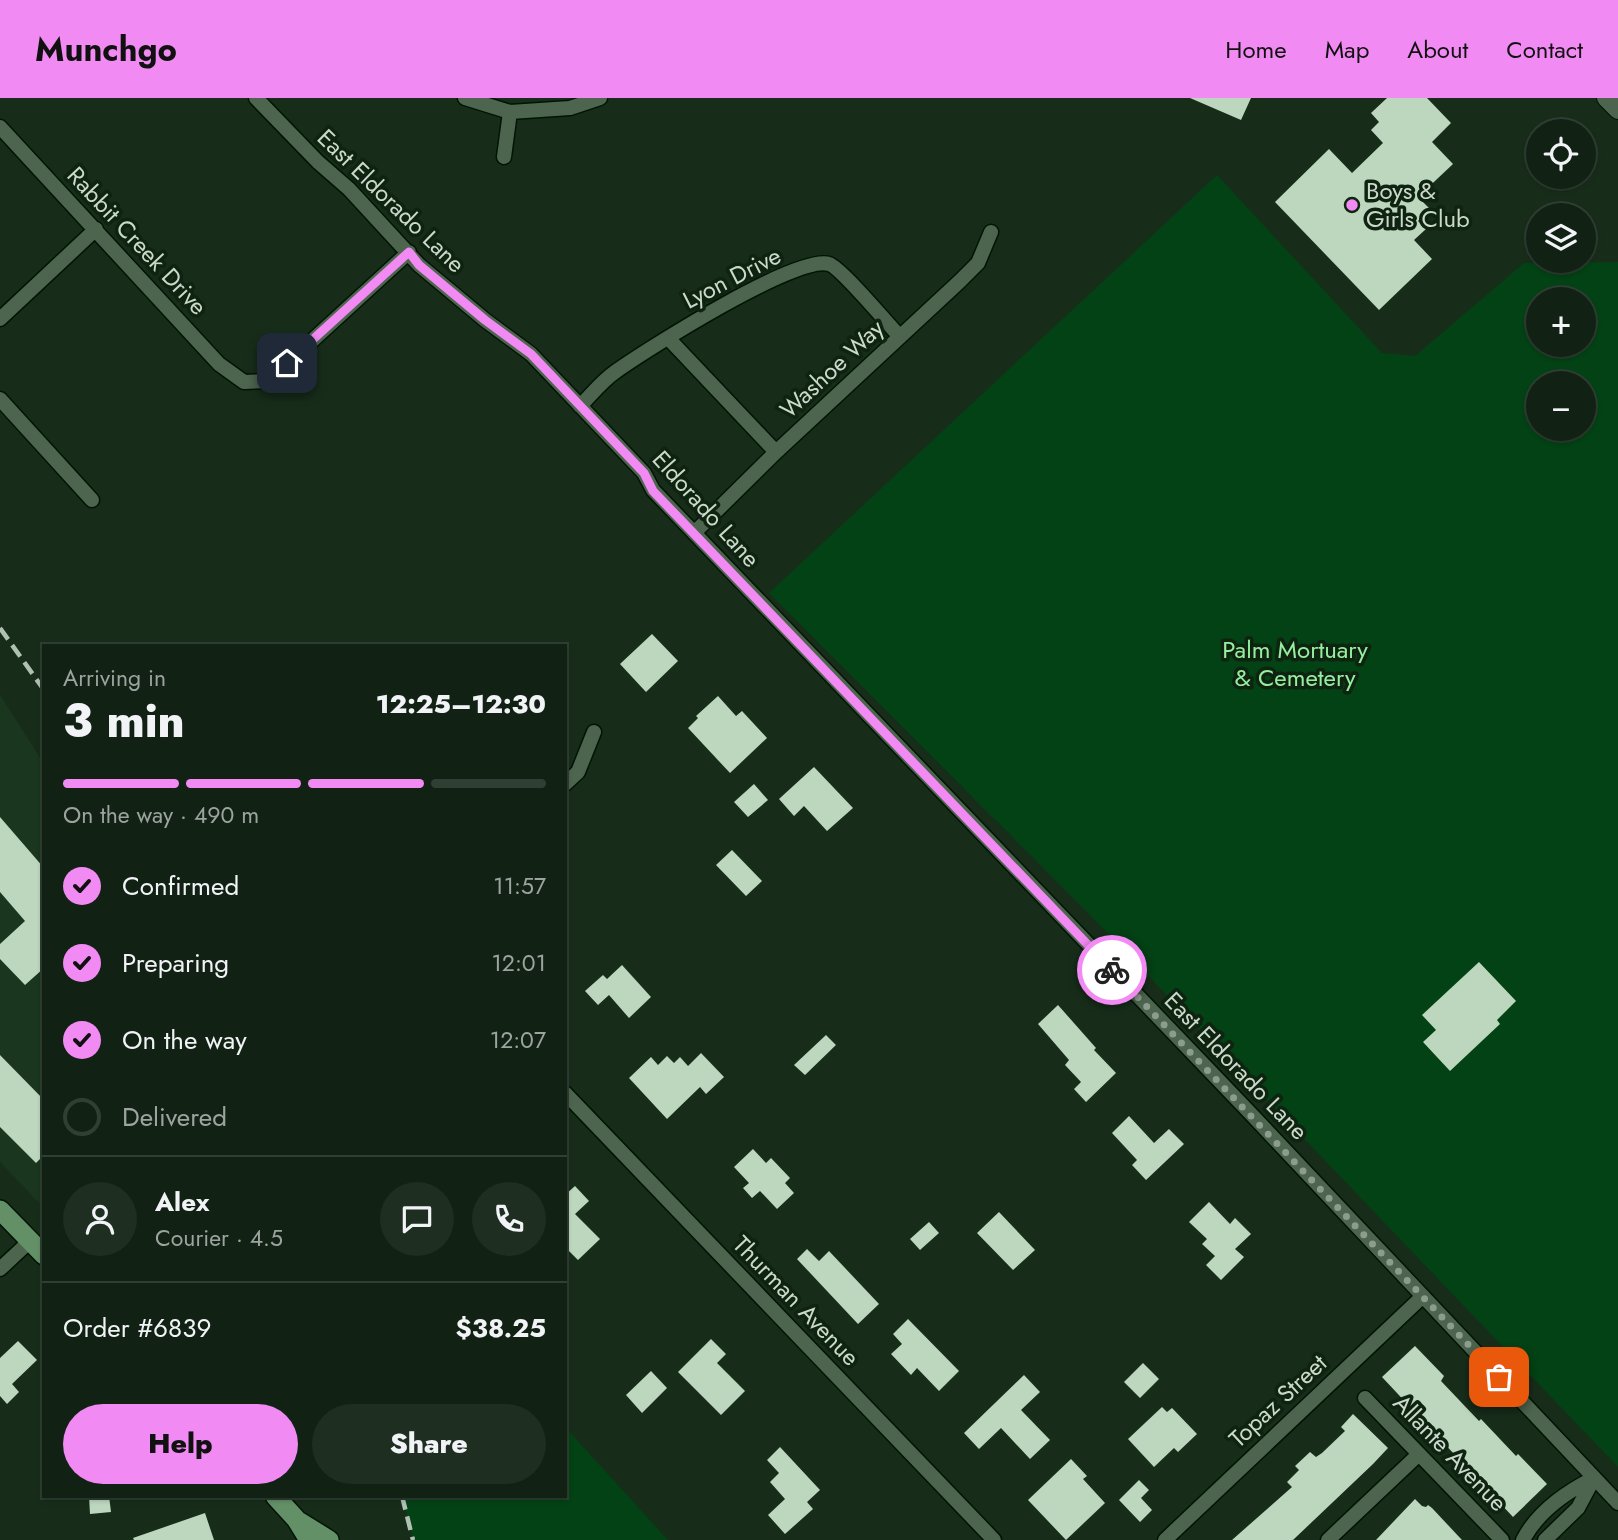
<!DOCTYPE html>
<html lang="en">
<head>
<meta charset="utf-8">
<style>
	:root { --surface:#112214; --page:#1e2f22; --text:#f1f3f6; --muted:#9ca4a0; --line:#303f34; --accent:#f28af3 }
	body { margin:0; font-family:Jost,sans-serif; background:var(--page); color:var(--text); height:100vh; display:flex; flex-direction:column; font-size:26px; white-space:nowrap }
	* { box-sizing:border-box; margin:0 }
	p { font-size:23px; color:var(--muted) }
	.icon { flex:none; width:38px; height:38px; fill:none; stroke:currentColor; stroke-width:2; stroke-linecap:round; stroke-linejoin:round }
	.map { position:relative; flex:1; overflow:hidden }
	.drawer { position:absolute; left:42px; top:546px; width:525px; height:854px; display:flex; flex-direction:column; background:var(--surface); border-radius:0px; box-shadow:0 2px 5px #0004,0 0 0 2px var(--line) }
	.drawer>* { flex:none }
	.fabs { position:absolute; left:1526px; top:21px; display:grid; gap:14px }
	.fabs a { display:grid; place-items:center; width:70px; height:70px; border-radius:50%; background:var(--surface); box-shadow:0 2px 5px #0004,0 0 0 2px var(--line); font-size:35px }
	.pin { position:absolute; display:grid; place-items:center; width:60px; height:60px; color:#fff; margin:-30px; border-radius:14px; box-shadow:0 4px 10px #0006 }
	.courier { position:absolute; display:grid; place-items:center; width:70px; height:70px; margin:-35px; border:5px solid #f28af3; border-radius:50%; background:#fff; color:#222; box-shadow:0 2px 9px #0007 }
	.headline em { font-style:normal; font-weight:800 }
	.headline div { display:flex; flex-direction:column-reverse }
	.headline { display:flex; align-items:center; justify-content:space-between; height:119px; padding:0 21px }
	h1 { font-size:46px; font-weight:800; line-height:52px }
	.bar { display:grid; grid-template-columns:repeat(4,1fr); gap:10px 7px; align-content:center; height:84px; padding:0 21px }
	.bar i { height:9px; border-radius:5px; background:var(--line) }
	.bar .active { background:var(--accent) }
	.bar p { grid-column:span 4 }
	.line { display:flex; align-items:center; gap:18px; padding:0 21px; border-top:2px solid var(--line) }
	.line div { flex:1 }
	.round { display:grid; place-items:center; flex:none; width:74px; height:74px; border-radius:37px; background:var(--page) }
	ol { padding:0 21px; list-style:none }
	li { display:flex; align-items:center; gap:21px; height:77px }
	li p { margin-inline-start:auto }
	li .icon { padding:7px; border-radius:50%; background:var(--accent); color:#111; stroke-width:4 }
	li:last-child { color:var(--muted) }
	li i { width:38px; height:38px; border:4px solid var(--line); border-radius:50% }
	.cta { display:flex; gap:14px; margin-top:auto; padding:14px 21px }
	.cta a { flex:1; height:80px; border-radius:42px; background:var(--accent); color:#111; font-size:28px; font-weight:800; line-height:80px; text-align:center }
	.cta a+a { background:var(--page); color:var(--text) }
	header { display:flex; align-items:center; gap:42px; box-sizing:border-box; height:98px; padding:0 35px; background:var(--accent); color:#111 }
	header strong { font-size:33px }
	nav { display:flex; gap:38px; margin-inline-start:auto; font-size:24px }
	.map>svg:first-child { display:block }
	.built { fill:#1a361e }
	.green { fill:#034214; fill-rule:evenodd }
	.building { fill:#bcd7be }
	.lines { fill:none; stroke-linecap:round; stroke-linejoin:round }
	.minor-casing { stroke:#021504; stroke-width:17 }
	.tertiary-casing { stroke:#021504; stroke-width:20 }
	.primary-casing { stroke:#021504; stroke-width:22 }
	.minor { stroke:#4d644e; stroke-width:14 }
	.tertiary { stroke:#4d644e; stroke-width:18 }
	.primary { stroke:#639067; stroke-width:19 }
	.rail { stroke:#b0c0b2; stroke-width:4.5; stroke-dasharray:14 7; stroke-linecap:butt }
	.done { stroke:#8c9d8e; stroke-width:7; stroke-dasharray:0 12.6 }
	.route { stroke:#f28af3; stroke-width:9 }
	.poi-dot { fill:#f28af3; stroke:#0e2310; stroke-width:2.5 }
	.labels { text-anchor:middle; stroke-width:7; stroke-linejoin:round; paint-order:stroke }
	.poi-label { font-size:24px; fill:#cbd9cc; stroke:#0e2310; text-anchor:start }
	.street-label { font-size:24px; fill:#cbd9cc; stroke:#0e2310 }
	.park-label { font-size:24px; fill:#97eea0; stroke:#0e2310 }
</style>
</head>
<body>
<header>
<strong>Munchgo</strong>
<nav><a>Home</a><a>Map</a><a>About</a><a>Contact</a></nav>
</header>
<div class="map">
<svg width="1618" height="1442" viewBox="0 0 1618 1442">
	<rect width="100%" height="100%" fill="#172d1a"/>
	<path class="built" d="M0,597L44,666V1110L0,1064Z"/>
	<path class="green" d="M1217,77L1382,255L1415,258L1524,165L1618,164V1369L1092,819L769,495ZM1538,201H1584V247H1538ZM1538,285H1584V331H1538Z
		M565,1329L668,1442H413L402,1398H565Z"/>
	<path class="building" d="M1190,0H1251L1241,22Z
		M1387,0H1427L1451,25L1432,44L1453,66L1418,99L1430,111L1418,123L1426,131L1414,142L1432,161L1379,212L1275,104L1329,51L1352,75L1383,45L1371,32L1379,24L1371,15Z
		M652,536L678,563L646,594L620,566Z
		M718,598L736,618L742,613L767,640L730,675L688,630L698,620L696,618Z
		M814,669L853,710L827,733L804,708L794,718L779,701Z
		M754,686L768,702L748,719L734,704Z
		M0,719L44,770V870L25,887L0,861V846L25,823L0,794Z
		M732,752L762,783L746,798L716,767Z
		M1479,864L1516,903L1497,922L1500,926L1450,973L1423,944L1436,932L1422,917Z
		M622,867L651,899L629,920L609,897L598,907L585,893L603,877L607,881Z
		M1058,907L1096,950L1094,952L1116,975L1086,1004L1074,991L1081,984L1065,967L1069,962L1038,926Z
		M826,937L836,947L805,977L794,967Z
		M701,955L724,979L706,996L700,989L667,1021L629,980L651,959L658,967L667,958L674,965L680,959L688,968Z
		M0,957L44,1002V1057L36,1065L0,1029Z
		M1129,1018L1154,1045L1169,1031L1184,1046L1146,1082L1132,1067L1137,1062L1112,1035Z
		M753,1051L766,1065L771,1060L790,1080L785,1085L794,1095L777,1111L760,1093L752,1100L743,1090L749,1085L734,1069Z
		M575,1088L589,1103L575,1116L600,1141L578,1162L565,1149V1097Z
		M1209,1104L1230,1126L1235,1120L1251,1136L1235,1151L1244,1159L1221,1182L1206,1167L1215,1158L1202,1146L1207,1141L1189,1124Z
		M999,1114L1035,1152L1013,1172L977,1135Z
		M929,1124L939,1135L920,1152L910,1141Z
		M807,1151L819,1163L829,1153L879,1206L858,1226L797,1161Z
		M908,1221L959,1273L939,1293L917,1270L911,1277L891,1256L902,1246L893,1236Z
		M711,1241L726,1256L717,1265L745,1293L721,1317L678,1274Z
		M18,1243L37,1262L12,1286L19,1294L7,1306L0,1298V1260Z
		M1415,1248L1444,1278L1441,1283L1479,1323L1481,1321L1516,1358L1518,1356L1547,1386L1513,1419L1382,1279Z
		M1143,1265L1159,1281L1140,1300L1124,1284Z
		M651,1273L667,1290L642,1315L626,1297Z
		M1024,1277L1040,1294L1021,1312L1050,1342L1030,1361L1001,1330L979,1351L964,1335Z
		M1162,1309L1167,1314L1172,1310L1197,1336L1178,1354L1174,1350L1154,1369L1128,1341Z
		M1353,1316L1388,1350L1373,1366L1293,1442H1232L1292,1389L1287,1384L1299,1372L1295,1368L1310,1354L1316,1359L1322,1355L1345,1333L1341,1329Z
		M780,1349L820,1392L807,1404L813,1411L785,1436L768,1417L785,1401L770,1384L779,1375L767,1362Z
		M1071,1361L1087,1378L1083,1381L1105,1405L1066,1442L1028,1402Z
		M1139,1382L1149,1392L1141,1400L1152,1412L1140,1424L1119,1402Z
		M89,1398H109L111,1414L90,1416Z
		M1415,1401L1422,1408L1426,1409L1428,1407L1432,1410L1462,1442H1376Z
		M205,1415L214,1442H134L133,1440Z"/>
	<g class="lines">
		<defs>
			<path id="minor" d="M256,0L318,64L349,91L419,167L485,222L531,256L644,375L653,392L1252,1017L1618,1405
				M465,0L510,14L570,10L600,0
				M0,29L219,266L244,284L268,283L409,154
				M504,59L510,14
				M0,221L96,131
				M668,240L776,354
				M0,301L92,402
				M580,308C591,297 602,283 615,274C646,252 797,156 829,166C840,169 889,227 900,239
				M694,435L776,354L960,183L978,165L991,134
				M565,686L578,674L594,634
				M565,995L994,1442
				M0,1171L30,1143
				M1365,1300L1502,1442
				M1165,1442L1423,1198
				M1328,1442L1419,1356
				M1523,1442C1538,1413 1566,1394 1594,1380
				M1545,1442L1578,1410L1594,1380"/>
			<path id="tertiary" d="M1606,0L1618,12"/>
			<path id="primary" d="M0,1112L44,1157
				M275,1398L296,1421L309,1442
				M300,1424L329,1442"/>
		</defs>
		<use href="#minor" class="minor-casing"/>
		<use href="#tertiary" class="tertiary-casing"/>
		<use href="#primary" class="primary-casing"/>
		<use href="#minor" class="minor"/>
		<use href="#tertiary" class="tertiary"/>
		<use href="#primary" class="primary"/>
		<path class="rail" d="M0,530L44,592
			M402,1398L413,1442"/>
	</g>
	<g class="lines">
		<path class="done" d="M1112,872L1499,1279"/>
		<path class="route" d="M287,265L409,154L419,167L485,222L531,256L644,375L653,393L1112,872"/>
	</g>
	<circle class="poi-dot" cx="1352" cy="107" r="7"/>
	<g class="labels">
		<g class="poi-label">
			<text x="1366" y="101">Boys &amp;<tspan x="1366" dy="28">Girls Club</tspan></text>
		</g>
		<g class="street-label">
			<text transform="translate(391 103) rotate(44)" y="8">East Eldorado Lane</text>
			<text transform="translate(137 143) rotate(47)" y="8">Rabbit Creek Drive</text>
			<text transform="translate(732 180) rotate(-27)" y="8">Lyon Drive</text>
			<text transform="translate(832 271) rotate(-43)" y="8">Washoe Way</text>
			<text transform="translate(706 411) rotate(48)" y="8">Eldorado Lane</text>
			<text transform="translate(1236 968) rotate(46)" y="8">East Eldorado Lane</text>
			<text transform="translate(796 1203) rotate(46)" y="8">Thurman Avenue</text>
			<text transform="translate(1278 1303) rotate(-43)" y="8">Topaz Street</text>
			<text transform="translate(1450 1355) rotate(46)" y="8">Allante Avenue</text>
		</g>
		<g class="park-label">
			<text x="1295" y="560">Palm Mortuary<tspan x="1295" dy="28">&amp; Cemetery</tspan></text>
		</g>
	</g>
</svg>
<div class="fabs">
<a><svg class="icon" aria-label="locate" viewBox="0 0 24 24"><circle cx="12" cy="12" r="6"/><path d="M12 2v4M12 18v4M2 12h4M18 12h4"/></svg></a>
<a><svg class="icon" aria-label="layers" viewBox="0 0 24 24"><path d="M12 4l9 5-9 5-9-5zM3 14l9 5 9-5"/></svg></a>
<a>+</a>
<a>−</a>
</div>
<div class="pin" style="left:1499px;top:1279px;background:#ea580c"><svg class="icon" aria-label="bag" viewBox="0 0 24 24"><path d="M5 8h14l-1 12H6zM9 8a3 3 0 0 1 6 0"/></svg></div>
<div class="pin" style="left:287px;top:265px;background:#1f2937"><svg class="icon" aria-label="home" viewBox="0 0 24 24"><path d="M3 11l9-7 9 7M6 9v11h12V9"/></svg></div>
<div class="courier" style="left:1112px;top:872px"><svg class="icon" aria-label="bike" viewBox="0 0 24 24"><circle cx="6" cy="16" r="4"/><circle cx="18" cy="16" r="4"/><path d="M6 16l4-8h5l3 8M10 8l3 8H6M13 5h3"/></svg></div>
<section class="drawer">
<div class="headline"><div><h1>3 min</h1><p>Arriving in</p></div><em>12:25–12:30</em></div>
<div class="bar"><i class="active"></i><i class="active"></i><i class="active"></i><i></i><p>On the way · 490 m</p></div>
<ol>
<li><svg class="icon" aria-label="check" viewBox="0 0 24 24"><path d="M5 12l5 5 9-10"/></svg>Confirmed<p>11:57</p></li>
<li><svg class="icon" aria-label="check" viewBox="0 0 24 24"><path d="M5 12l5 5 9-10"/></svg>Preparing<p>12:01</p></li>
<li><svg class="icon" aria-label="check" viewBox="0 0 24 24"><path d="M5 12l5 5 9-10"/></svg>On the way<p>12:07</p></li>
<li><i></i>Delivered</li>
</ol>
<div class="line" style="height:126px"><a class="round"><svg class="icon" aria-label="person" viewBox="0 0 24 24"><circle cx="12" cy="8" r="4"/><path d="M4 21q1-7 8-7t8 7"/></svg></a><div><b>Alex</b><p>Courier · 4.5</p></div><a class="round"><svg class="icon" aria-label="chat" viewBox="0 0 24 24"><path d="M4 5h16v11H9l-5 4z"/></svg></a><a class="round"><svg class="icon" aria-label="phone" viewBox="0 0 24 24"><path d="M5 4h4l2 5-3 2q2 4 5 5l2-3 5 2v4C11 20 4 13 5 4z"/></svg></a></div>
<div class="line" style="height:91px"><div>Order #6839</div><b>$38.25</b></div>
<div class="cta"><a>Help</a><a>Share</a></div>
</section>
</div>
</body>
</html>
